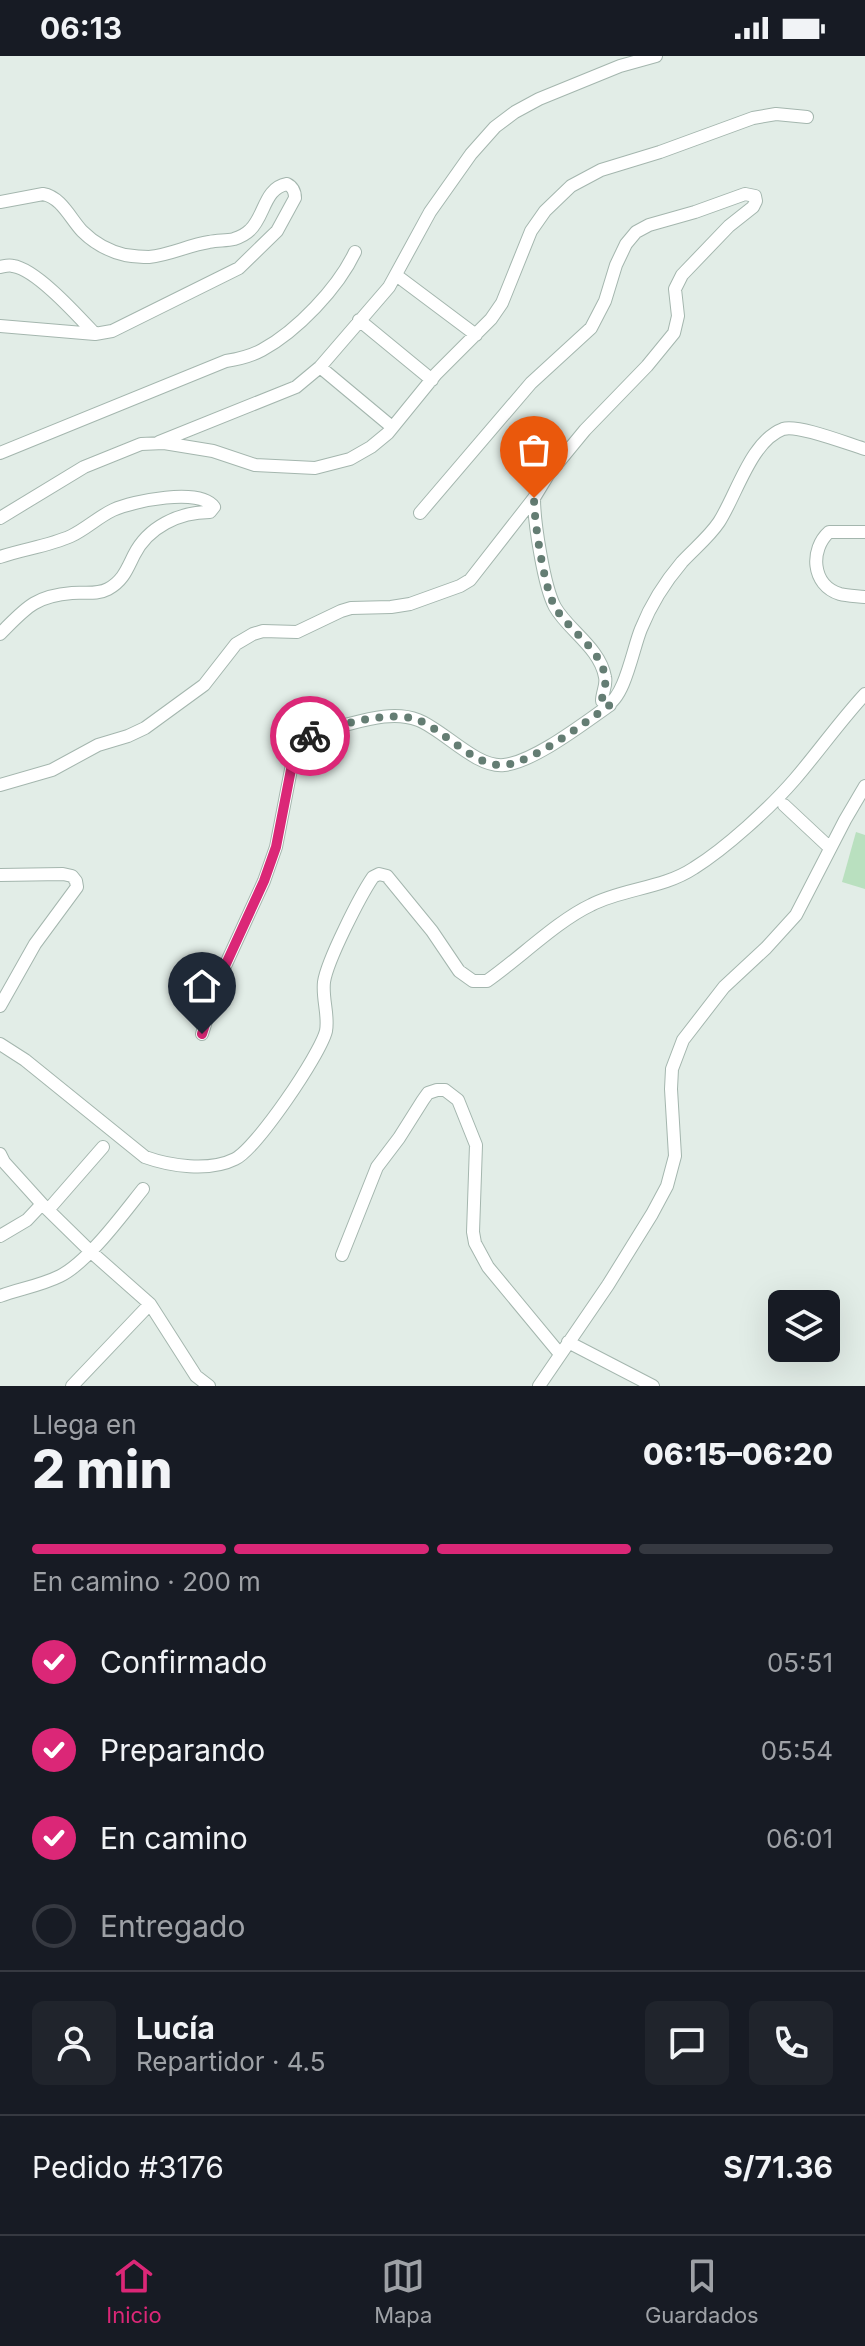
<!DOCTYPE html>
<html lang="es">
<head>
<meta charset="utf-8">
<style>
	:root { --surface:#171b24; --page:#20242c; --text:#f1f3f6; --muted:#9ea1a6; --line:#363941; --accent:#db2777 }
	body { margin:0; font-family:Inter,sans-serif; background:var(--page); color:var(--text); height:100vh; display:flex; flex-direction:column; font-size:30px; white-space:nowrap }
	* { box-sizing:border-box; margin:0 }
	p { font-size:26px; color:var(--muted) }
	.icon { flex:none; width:44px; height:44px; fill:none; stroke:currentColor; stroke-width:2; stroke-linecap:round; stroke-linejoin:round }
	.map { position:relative; height:1330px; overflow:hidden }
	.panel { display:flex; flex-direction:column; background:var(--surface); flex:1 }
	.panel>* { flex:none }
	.controls { position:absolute; left:768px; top:1234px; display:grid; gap:16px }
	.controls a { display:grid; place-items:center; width:72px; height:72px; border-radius:12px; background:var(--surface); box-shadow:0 8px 32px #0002; font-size:40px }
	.pin { position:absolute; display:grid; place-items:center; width:68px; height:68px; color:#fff; margin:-82px -34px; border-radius:50% 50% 50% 0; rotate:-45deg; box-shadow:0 0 8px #0007 }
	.pin .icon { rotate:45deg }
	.courier { position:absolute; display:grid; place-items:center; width:80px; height:80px; margin:-40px; border:6px solid #db2777; border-radius:50%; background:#fff; color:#222; box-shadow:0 2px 10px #0007 }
	.summary em { font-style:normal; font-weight:800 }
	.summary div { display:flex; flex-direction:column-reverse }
	.summary { display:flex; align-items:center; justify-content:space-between; height:136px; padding:0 32px }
	h1 { font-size:52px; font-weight:800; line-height:60px }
	.bar { display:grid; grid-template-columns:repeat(4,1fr); gap:12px 8px; align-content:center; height:96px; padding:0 32px }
	.bar i { height:10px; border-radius:6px; background:var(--line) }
	.bar .current { background:var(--accent) }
	.bar p { grid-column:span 4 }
	.line { display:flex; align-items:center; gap:20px; padding:0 32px; border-top:2px solid var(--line) }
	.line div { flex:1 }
	.round { display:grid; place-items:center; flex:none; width:84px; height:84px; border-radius:12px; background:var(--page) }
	ol { padding:0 32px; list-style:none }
	li { display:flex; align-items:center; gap:24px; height:88px }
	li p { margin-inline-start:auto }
	li .icon { padding:8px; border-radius:50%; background:var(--accent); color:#fff; stroke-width:4 }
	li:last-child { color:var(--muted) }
	li i { width:44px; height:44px; border:4px solid var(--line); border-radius:50% }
	.status { display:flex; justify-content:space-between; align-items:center; height:56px; padding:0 40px; background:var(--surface); direction:ltr }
	.status svg { height:22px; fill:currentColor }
	.dock { display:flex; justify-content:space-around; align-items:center; height:112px; border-top:2px solid var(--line); background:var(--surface); font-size:22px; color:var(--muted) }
	.dock a { display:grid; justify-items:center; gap:4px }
	.dock .current { color:var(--accent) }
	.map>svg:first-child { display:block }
	.green { fill:#b9e0bf }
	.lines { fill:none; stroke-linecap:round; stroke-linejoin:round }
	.minor-casing { stroke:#a4b6ae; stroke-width:14 }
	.minor { stroke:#fff; stroke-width:12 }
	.done { stroke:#647d73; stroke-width:8; stroke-dasharray:0 14.4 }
	.route { stroke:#db2777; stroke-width:10 }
</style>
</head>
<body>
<div class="status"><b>06:13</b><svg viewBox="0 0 49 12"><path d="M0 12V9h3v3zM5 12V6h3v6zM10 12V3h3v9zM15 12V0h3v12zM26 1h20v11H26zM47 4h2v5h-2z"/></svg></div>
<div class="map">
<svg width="865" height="1330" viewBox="0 0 865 1330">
	<rect width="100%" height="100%" fill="#e2ede7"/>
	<path class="green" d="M856,776L865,779V833L842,826Z"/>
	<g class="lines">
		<defs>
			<path id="minor" d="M0,146L43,138C61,141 70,162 82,175C94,187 108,195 125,199C132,200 142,201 149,201C170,199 189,189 209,186C218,184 226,185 234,183C240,181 246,178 250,174C265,160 264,132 287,128C293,131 295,135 295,142L277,175L239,212L112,275L95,278L0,270
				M0,211C3,210 10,209 13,210C36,213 78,260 95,278
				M396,219L476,279
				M359,264L432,324
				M320,311L392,371
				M159,386L296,331L320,311L389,231L430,156L471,98L495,71L515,56L539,43L620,10L656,0
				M0,397L226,305C239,303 251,300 262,294C297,275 338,232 355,196
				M534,442C534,466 544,531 555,551C568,574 600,592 605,621C607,629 602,636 602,645L607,649C625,641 633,592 641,573C651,548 665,526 682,506C694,493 709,481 719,466C737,438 751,385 783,373C798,368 848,388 865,393
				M0,462L84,411L141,388L164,387L213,395L255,409L315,412L350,403L371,391L388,377L436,318L491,263L502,247L531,175L545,155L571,130L601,114L660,96L753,62L776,58L807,61
				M865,476H829C810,493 811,529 840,538C847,540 857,540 865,541
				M0,501C23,493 49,490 71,480C86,473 98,461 113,454C133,445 200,431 214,451L210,456C179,456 148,471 134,499C127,513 123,525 108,533C97,539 85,536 72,537C34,540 25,553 0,578
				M0,729L52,714L98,689L128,680L145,672L204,629L236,588L253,578L263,575L297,576L341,555L351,552L391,551L410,548L460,530L470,524L534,442L548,419L585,374L647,310L674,277L678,260L675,233L682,219L729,170L753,151L756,145L755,140L745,138L695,156L649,169L636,176L626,188L616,209L605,245L591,272L531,327L420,457
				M784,749L830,792
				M0,819L63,818L72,820L76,825L77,831L35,888L0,950
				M202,978L220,921L264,825L276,791L294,698C307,678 324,675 345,669C368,663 395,655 418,664C444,674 476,712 504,709C534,706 584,667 610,649
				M0,988L25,1004L145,1101C170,1110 209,1116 235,1103C256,1093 320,999 326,975C329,959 322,943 324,926C327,905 360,840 373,821L379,818L387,820L432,875L459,915L473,925H487C520,902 557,865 591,849C624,832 662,833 694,812C726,792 770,752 795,723C819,695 840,665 865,638
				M0,1098L4,1106L42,1148L90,1195L150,1248L196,1320L209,1330
				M48,1154L103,1091
				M0,1180L27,1164L42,1148
				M342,1199L377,1111L399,1082L423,1044L428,1037L437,1034H445L458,1044L476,1089L473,1176L475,1187L488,1211L560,1298
				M0,1240C20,1233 42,1229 60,1220C88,1206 123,1158 143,1133
				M568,1286L653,1330
				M72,1330L150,1248
				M539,1330L608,1229L652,1158L667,1130L675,1100L671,1033L672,1013L683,984L724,931L766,892L796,859L845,764L865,730"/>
		</defs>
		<use href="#minor" class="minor-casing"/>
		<use href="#minor" class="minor"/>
	</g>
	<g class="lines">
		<path class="done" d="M310,680C336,668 391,654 418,664C444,674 476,712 504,709C534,706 584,667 610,649H605L602,645C602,636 607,629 605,620C600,592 568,574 555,551C544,532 534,465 534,442"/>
		<path class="route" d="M202,978L220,921L264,825L276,791L294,698L301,686L310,680"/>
	</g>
</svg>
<div class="controls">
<a><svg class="icon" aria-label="layers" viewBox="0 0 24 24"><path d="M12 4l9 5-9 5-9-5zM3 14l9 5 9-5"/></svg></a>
</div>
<div class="pin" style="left:534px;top:442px;background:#ea580c"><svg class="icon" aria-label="bag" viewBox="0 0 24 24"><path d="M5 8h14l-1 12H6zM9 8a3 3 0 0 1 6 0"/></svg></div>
<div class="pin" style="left:202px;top:978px;background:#1f2937"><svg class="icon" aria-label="home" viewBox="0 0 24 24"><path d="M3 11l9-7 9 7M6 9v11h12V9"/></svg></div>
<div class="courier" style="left:310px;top:680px"><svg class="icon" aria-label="bike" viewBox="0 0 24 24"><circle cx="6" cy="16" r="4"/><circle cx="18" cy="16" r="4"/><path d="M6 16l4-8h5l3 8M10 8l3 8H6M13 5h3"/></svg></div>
</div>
<section class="panel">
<div class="summary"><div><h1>2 min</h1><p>Llega en</p></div><em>06:15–06:20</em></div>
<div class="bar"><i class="current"></i><i class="current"></i><i class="current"></i><i></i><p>En camino · 200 m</p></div>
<ol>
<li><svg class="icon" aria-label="check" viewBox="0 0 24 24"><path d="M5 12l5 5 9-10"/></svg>Confirmado<p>05:51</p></li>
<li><svg class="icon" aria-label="check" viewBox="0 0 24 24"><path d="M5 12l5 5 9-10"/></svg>Preparando<p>05:54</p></li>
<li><svg class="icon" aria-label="check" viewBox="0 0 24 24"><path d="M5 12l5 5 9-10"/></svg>En camino<p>06:01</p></li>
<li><i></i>Entregado</li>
</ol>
<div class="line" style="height:144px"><a class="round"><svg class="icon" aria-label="person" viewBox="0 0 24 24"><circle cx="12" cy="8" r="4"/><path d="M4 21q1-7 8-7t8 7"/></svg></a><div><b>Lucía</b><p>Repartidor · 4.5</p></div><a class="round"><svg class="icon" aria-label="chat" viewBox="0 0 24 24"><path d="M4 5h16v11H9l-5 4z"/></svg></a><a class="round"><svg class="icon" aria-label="phone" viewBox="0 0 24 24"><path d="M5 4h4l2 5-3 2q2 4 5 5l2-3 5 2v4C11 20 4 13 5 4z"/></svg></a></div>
<div class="line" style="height:104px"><div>Pedido #3176</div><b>S/71.36</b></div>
</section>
<nav class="dock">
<a class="current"><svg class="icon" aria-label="home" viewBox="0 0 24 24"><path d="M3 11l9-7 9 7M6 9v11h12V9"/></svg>Inicio</a>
<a><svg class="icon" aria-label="map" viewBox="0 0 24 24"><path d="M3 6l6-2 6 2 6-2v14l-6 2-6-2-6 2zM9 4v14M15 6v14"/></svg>Mapa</a>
<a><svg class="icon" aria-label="saved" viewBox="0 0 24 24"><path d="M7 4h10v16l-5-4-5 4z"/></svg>Guardados</a>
</nav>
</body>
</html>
